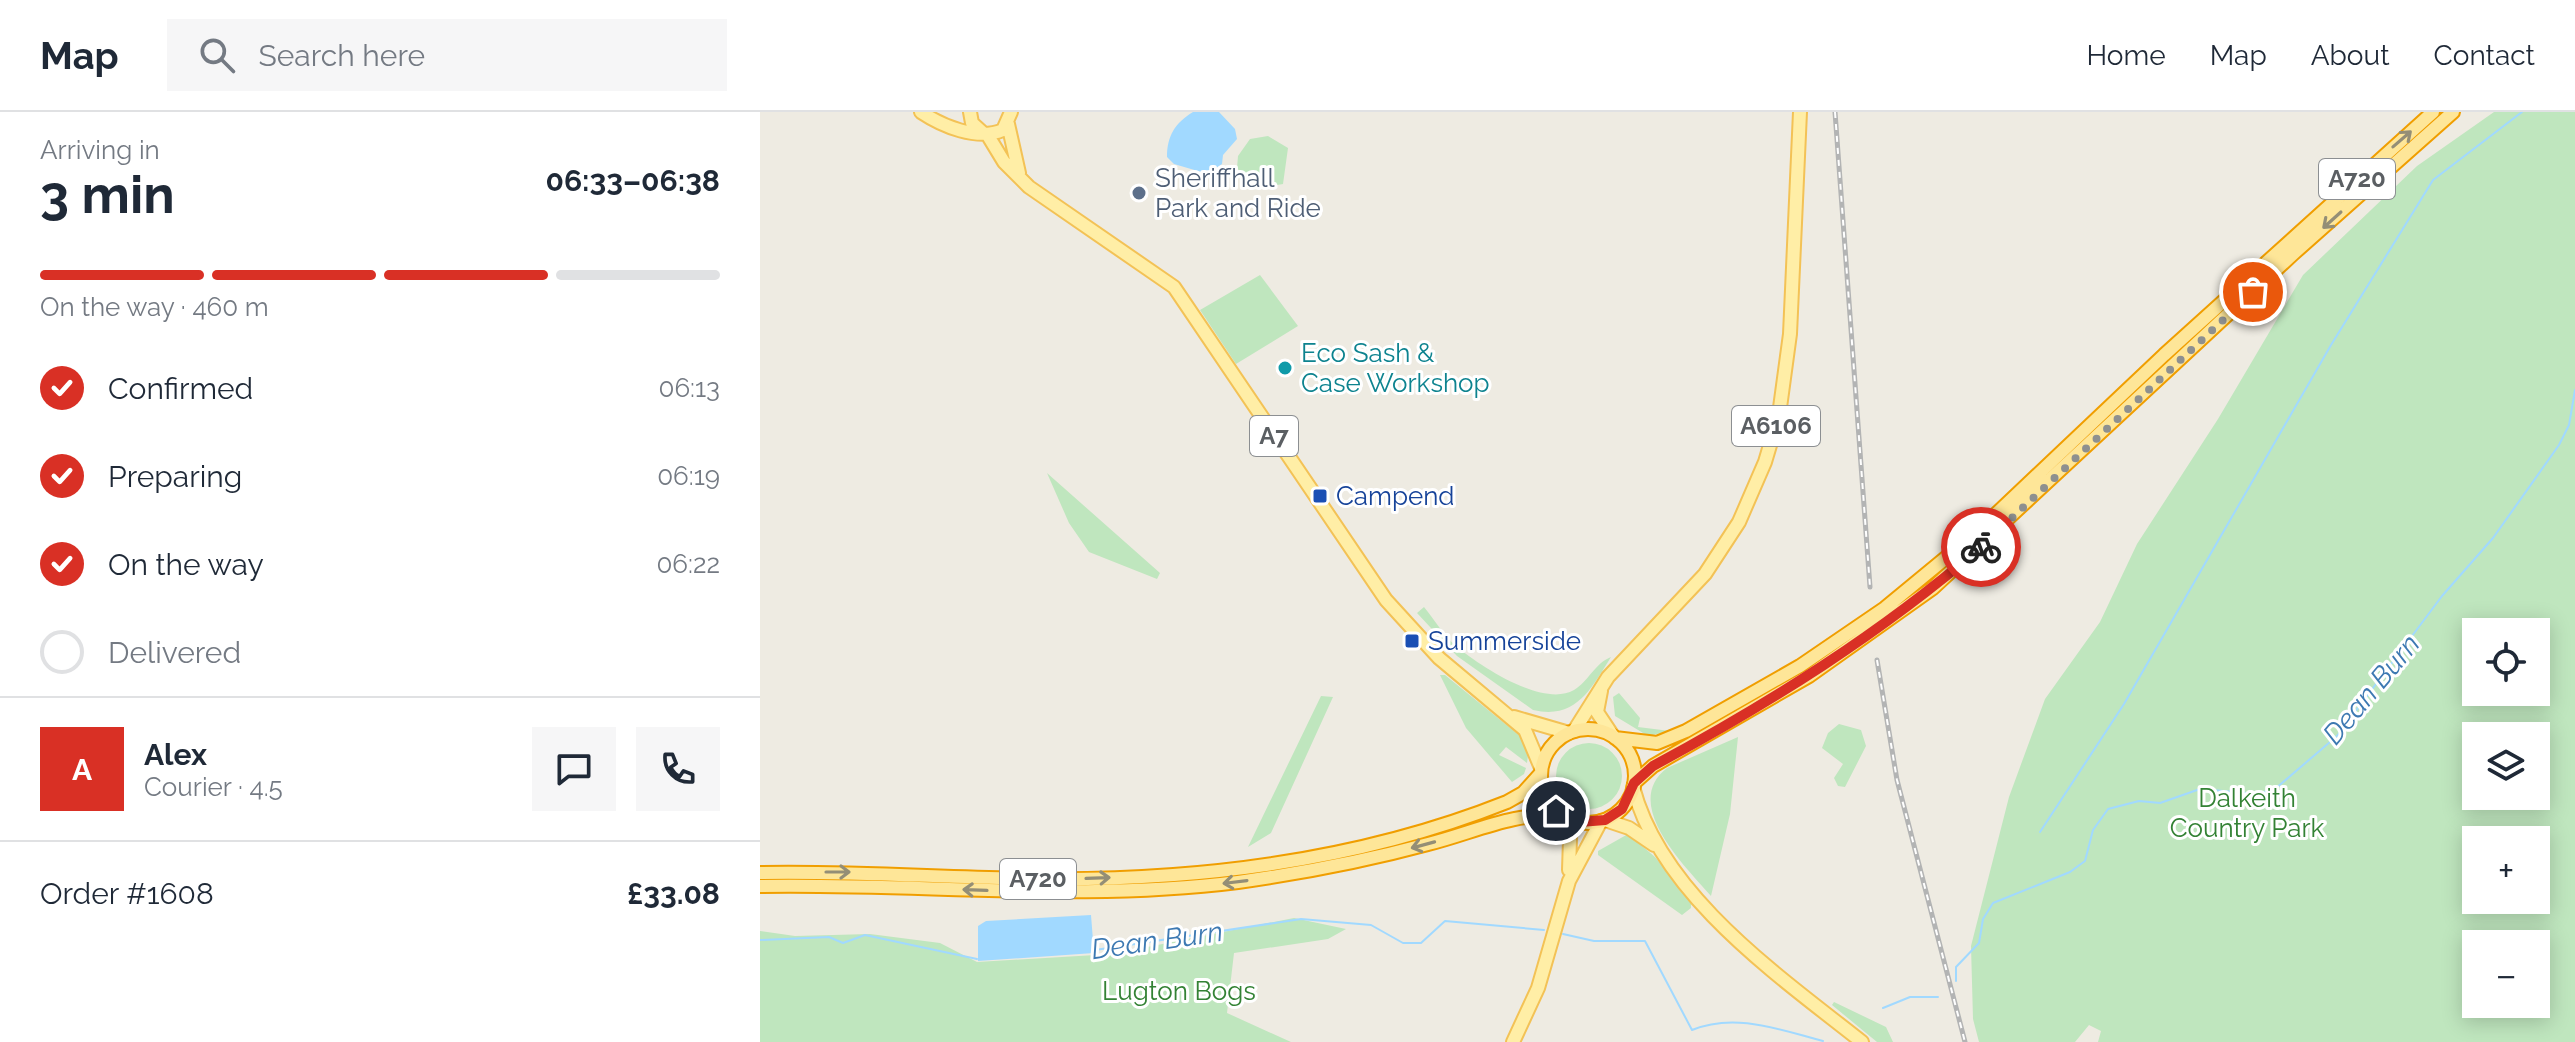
<!DOCTYPE html>
<html lang="en">
<head>
<meta charset="utf-8">
<style>
	:root { --surface:#fff; --page:#f6f6f7; --text:#1f2937; --muted:#747a83; --line:#e0e1e3; --accent:#d93025 }
	body { margin:0; font-family:Raleway,sans-serif; background:var(--page); color:var(--text); height:100vh; display:flex; flex-direction:column; font-size:30px; white-space:nowrap }
	* { box-sizing:border-box; margin:0 }
	p { font-size:26px; color:var(--muted) }
	.icon { flex:none; width:44px; height:44px; fill:none; stroke:currentColor; stroke-width:2; stroke-linecap:round; stroke-linejoin:round }
	.map { position:relative; flex:1; overflow:hidden }
	.details { display:flex; flex-direction:column; background:var(--surface); width:760px }
	.details>* { flex:none }
	.controls { position:absolute; left:1702px; top:506px; display:grid; gap:16px }
	.controls a { display:grid; place-items:center; width:88px; height:88px; border-radius:0px; background:var(--surface); box-shadow:0 4px 20px #0003; font-size:40px }
	.pin { position:absolute; display:grid; place-items:center; width:68px; height:68px; color:#fff; margin:-34px; border:4px solid #fff; border-radius:50%; box-shadow:0 2px 8px #0007 }
	.courier { position:absolute; display:grid; place-items:center; width:80px; height:80px; margin:-40px; border:6px solid #d93025; border-radius:50%; background:#fff; color:#222; box-shadow:0 2px 10px #0007 }
	.overview em { font-style:normal; font-weight:700 }
	.overview div { display:flex; flex-direction:column-reverse }
	.overview { display:flex; align-items:center; justify-content:space-between; height:136px; padding:0 40px }
	h1 { font-size:52px; font-weight:700; line-height:60px }
	.bar { display:grid; grid-template-columns:repeat(4,1fr); gap:12px 8px; align-content:center; height:96px; padding:0 40px }
	.bar i { height:10px; border-radius:6px; background:var(--line) }
	.bar .active { background:var(--accent) }
	.bar p { grid-column:span 4 }
	.line { display:flex; align-items:center; gap:20px; padding:0 40px; border-top:2px solid var(--line) }
	.line div { flex:1 }
	.round { display:grid; place-items:center; flex:none; width:84px; height:84px; border-radius:0px; background:var(--page) }
	ol { padding:0 40px; list-style:none }
	li { display:flex; align-items:center; gap:24px; height:88px }
	li p { margin-inline-start:auto }
	li .icon { padding:8px; border-radius:50%; background:var(--accent); color:#fff; stroke-width:4 }
	li:last-child { color:var(--muted) }
	li i { width:44px; height:44px; border:4px solid var(--line); border-radius:50% }
	header { display:flex; align-items:center; gap:48px; box-sizing:border-box; height:112px; padding:0 40px; background:var(--surface); border-bottom:2px solid var(--line) }
	header strong { font-size:38px }
	nav { display:flex; gap:44px; margin-inline-start:auto; font-size:28px }
	.search { width:560px; height:72px; background:var(--page); display:flex; align-items:center; gap:20px; box-sizing:border-box; padding:0 28px; border-radius:0px; color:var(--muted); font-size:30px }
	main { display:flex; flex:1; min-height:0 }
	.map>svg:first-child { display:block }
	.green { fill:#bfe6be; fill-rule:evenodd }
	.water { fill:#a1d9ff }
	.lines { fill:none; stroke-linecap:round; stroke-linejoin:round }
	.stream { stroke:#a1d9ff; stroke-width:2 }
	.primary-casing { stroke:#f3c256; stroke-width:16 }
	.trunk-casing { stroke:#f09e00; stroke-width:16 }
	.primary { stroke:#ffeea6; stroke-width:12 }
	.trunk { stroke:#fee698; stroke-width:12 }
	.rail-casing { stroke:#b3b4b4; stroke-width:5 }
	.rail { stroke:#fff; stroke-width:2; stroke-dasharray:6; stroke-linecap:butt }
	.oneway { stroke:#948e76 }
	.done { stroke:#8e908f; stroke-width:8; stroke-dasharray:0 14.4 }
	.route { stroke:#d93025; stroke-width:10 }
	.service-dot { fill:#5c6f8a; stroke:#fff; stroke-width:3 }
	.culture-dot { fill:#0f9aa8; stroke:#fff; stroke-width:3 }
	.transit-dot { fill:#1a4fb4; stroke:#fff; stroke-width:3 }
	.labels { text-anchor:middle; stroke-width:6; stroke-linejoin:round; paint-order:stroke }
	.shield { fill:#fff; stroke:#8c8f92; stroke-width:2 }
	.shield-label { font-size:24px; font-weight:bold; fill:#5b5f63 }
	.service-label { font-size:26px; fill:#4e5e75; stroke:#fff; text-anchor:start }
	.culture-label { font-size:26px; fill:#0d838f; stroke:#fff; text-anchor:start }
	.transit-label { font-size:26px; fill:#164399; stroke:#fff; text-anchor:start }
	.park-label { font-size:26px; fill:#338234; stroke:#fff }
	.water-label { font-size:28px; font-style:italic; fill:#3d79b2; stroke:#fff }
</style>
</head>
<body>
<header>
<strong>Map</strong>
<div class="search"><svg class="icon" aria-label="search" viewBox="0 0 24 24"><circle cx="10" cy="10" r="6"/><path d="M15 15l6 6"/></svg>Search here</div>
<nav><a>Home</a><a>Map</a><a>About</a><a>Contact</a></nav>
</header>
<main>
<section class="details">
<div class="overview"><div><h1>3 min</h1><p>Arriving in</p></div><em>06:33–06:38</em></div>
<div class="bar"><i class="active"></i><i class="active"></i><i class="active"></i><i></i><p>On the way · 460 m</p></div>
<ol>
<li><svg class="icon" aria-label="check" viewBox="0 0 24 24"><path d="M5 12l5 5 9-10"/></svg>Confirmed<p>06:13</p></li>
<li><svg class="icon" aria-label="check" viewBox="0 0 24 24"><path d="M5 12l5 5 9-10"/></svg>Preparing<p>06:19</p></li>
<li><svg class="icon" aria-label="check" viewBox="0 0 24 24"><path d="M5 12l5 5 9-10"/></svg>On the way<p>06:22</p></li>
<li><i></i>Delivered</li>
</ol>
<div class="line" style="height:144px"><b class="round" style="background:var(--accent);color:#fff">A</b><div><b>Alex</b><p>Courier · 4.5</p></div><a class="round"><svg class="icon" aria-label="chat" viewBox="0 0 24 24"><path d="M4 5h16v11H9l-5 4z"/></svg></a><a class="round"><svg class="icon" aria-label="phone" viewBox="0 0 24 24"><path d="M5 4h4l2 5-3 2q2 4 5 5l2-3 5 2v4C11 20 4 13 5 4z"/></svg></a></div>
<div class="line" style="height:104px"><div>Order #1608</div><b>£33.08</b></div>
</section>
<div class="map">
<svg width="1815" height="930" viewBox="0 0 1815 930">
	<rect width="100%" height="100%" fill="#eeebe2"/>
	<path class="green" d="M1734,0H1815V930H1338L1341,919L1329,913L1315,930H1219L1213,907L1211,834L1249,685L1285,587L1340,510L1377,432L1458,307L1543,163L1657,54ZM1716,520H1776V580H1716ZM1716,624H1776V684H1716ZM1716,728H1776V788H1716ZM1716,832H1776V892H1716Z
		M508,24L528,36L523,72L495,77L477,56L478,44L490,27Z
		M500,163L538,214L476,252L440,198Z
		M287,361L400,461L397,467L329,440L309,411Z
		M664,495C674,507 684,524 696,534C720,554 783,596 814,578C829,569 834,552 851,545C831,577 816,608 773,598L697,544L657,501Z
		M680,563H685L765,628L769,636L767,651L746,635L739,643L766,656L764,662L752,670L706,616Z
		M859,581L880,606L878,615L910,619L888,624L855,604L853,585Z
		M561,584L573,585L511,721L488,735Z
		M1079,612L1101,618L1106,634L1085,675L1078,674L1074,666L1083,652L1062,636L1068,621Z
		M978,625L970,702L951,784C926,755 860,692 907,656Z
		M796 664a33 33 0 1 1 66 0a33 33 0 1 1-66 0Z
		M868,722L895,745L931,788V796L922,803L838,743V739Z
		M534,806L586,817L568,827L474,841L467,901L531,930H0V819L35,824L110,822L180,831L217,850L352,842Z
		M1074,890L1126,915L1133,930H1117L1072,893Z"/>
	<path class="water" d="M433,0H459L475,17L477,27L463,43L462,52L448,62L414,52L407,45C407,24 415,11 433,0Z
		M331,803L334,841L218,849V814L226,809Z"/>
	<g class="lines">
		<path class="stream" d="M1280,720L1364,592L1571,233L1673,68L1762,0
			M803,822L834,829H885L932,918C975,900 1020,918 1063,929
			M0,828L69,825L83,831L105,823L217,847
			M335,838L541,807L611,813L643,831H661L685,809L784,818
			M1196,869V855L1219,831L1223,807L1233,791L1310,760L1325,749L1333,718L1348,697L1379,689L1400,691L1440,677L1498,682L1515,677L1577,624L1682,484L1733,426L1799,333L1809,313L1815,278
			M1123,896L1150,885H1178"/>
		<defs>
			<path id="primary" d="M161,0C182,14 217,29 243,18L251,0
				M210,0L212,11L223,21
				M248,12L259,61
				M227,22L244,50L269,75L414,175L626,488L679,546L765,618L781,656
				M841,579L837,600L853,624
				M754,605L809,621
				M814,619L848,565L945,462L979,410L1005,350L1019,303L1030,222L1040,0
				M873,675C901,783 1019,864 1102,930
				M805,705L810,727L809,758
				M845,708L869,716L894,733
				M753,930L778,876L809,769L841,709"/>
			<path id="trunk" d="M781 664a47 47 0 1 1 94 0a47 47 0 1 1-94 0Z
				M855,626L897,631L926,619L1040,554L1125,496L1216,421L1404,243L1673,0
				M874,671L893,654L1049,564L1173,476L1533,142L1693,0
				M0,761C93,759 185,766 278,767C437,769 599,749 747,690L763,681L781,661
				M0,774C160,771 319,790 478,770C542,761 605,749 668,732C713,721 755,699 803,704"/>
		</defs>
		<use href="#primary" class="primary-casing"/>
		<use href="#trunk" class="trunk-casing"/>
		<use href="#primary" class="primary"/>
		<use href="#trunk" class="trunk"/>
		<defs>
			<path id="rail" d="M1075,0L1110,475
				M1117,548L1137,668L1205,930"/>
		</defs>
		<use href="#rail" class="rail-casing"/>
		<use href="#rail" class="rail"/>
	</g>
	<defs><path id="oneway-shaft" d="M-6 0H5M1.5-3L5.5 0L1.5 3" fill="none" stroke-width="1.6" stroke-linecap="round" stroke-linejoin="round" transform="scale(2)"/></defs>
	<g class="oneway">
		<use href="#oneway-shaft" transform="translate(1642 27) rotate(-41)"/>
		<use href="#oneway-shaft" transform="translate(1572 108) rotate(138)"/>
		<use href="#oneway-shaft" transform="translate(663 733) rotate(165)"/>
		<use href="#oneway-shaft" transform="translate(78 760)"/>
		<use href="#oneway-shaft" transform="translate(338 766) rotate(-2)"/>
		<use href="#oneway-shaft" transform="translate(475 770) rotate(173)"/>
		<use href="#oneway-shaft" transform="translate(215 778) rotate(-178)"/>
	</g>
	<g class="lines">
		<path class="done" d="M1221,435L1493,180"/>
		<path class="route" d="M796,699L820,710L845,708L862,697L874,671L893,654C1010,591 1120,522 1221,435"/>
	</g>
	<circle class="service-dot" cx="379" cy="81" r="8"/>
	<circle class="culture-dot" cx="525" cy="256" r="8"/>
	<g class="transit-dot">
		<rect x="552" y="376" width="16" height="16" rx="4"/>
		<rect x="644" y="521" width="16" height="16" rx="4"/>
	</g>
	<g class="labels">
		<g class="shield">
			<rect x="1559" y="47" width="76" height="40" rx="6"/>
			<rect x="972" y="294" width="88" height="40" rx="6"/>
			<rect x="490" y="304" width="48" height="40" rx="6"/>
			<rect x="240" y="747" width="76" height="40" rx="6"/>
		</g>
		<g class="shield-label">
			<text x="1597" y="75">A720</text>
			<text x="1016" y="322">A6106</text>
			<text x="514" y="332">A7</text>
			<text x="278" y="775">A720</text>
		</g>
		<g class="service-label">
			<text x="395" y="75">Sheriffhall<tspan x="395" dy="30">Park and Ride</tspan></text>
		</g>
		<g class="culture-label">
			<text x="541" y="250">Eco Sash &amp;<tspan x="541" dy="30">Case Workshop</tspan></text>
		</g>
		<g class="transit-label">
			<text x="576" y="393">Campend</text>
			<text x="668" y="538">Summerside</text>
		</g>
		<g class="park-label">
			<text x="1487" y="695">Dalkeith<tspan x="1487" dy="30">Country Park</tspan></text>
			<text x="419" y="888">Lugton Bogs</text>
		</g>
		<g class="water-label">
			<text transform="translate(1611 577) rotate(-50)" y="10">Dean Burn</text>
			<text transform="translate(397 828) rotate(-8)" y="10">Dean Burn</text>
		</g>
	</g>
</svg>
<div class="controls">
<a><svg class="icon" aria-label="locate" viewBox="0 0 24 24"><circle cx="12" cy="12" r="6"/><path d="M12 2v4M12 18v4M2 12h4M18 12h4"/></svg></a>
<a><svg class="icon" aria-label="layers" viewBox="0 0 24 24"><path d="M12 4l9 5-9 5-9-5zM3 14l9 5 9-5"/></svg></a>
<a>+</a>
<a>−</a>
</div>
<div class="pin" style="left:1493px;top:180px;background:#ea580c"><svg class="icon" aria-label="bag" viewBox="0 0 24 24"><path d="M5 8h14l-1 12H6zM9 8a3 3 0 0 1 6 0"/></svg></div>
<div class="pin" style="left:796px;top:699px;background:#1f2937"><svg class="icon" aria-label="home" viewBox="0 0 24 24"><path d="M3 11l9-7 9 7M6 9v11h12V9"/></svg></div>
<div class="courier" style="left:1221px;top:435px"><svg class="icon" aria-label="bike" viewBox="0 0 24 24"><circle cx="6" cy="16" r="4"/><circle cx="18" cy="16" r="4"/><path d="M6 16l4-8h5l3 8M10 8l3 8H6M13 5h3"/></svg></div>
</div>
</main>
</body>
</html>
